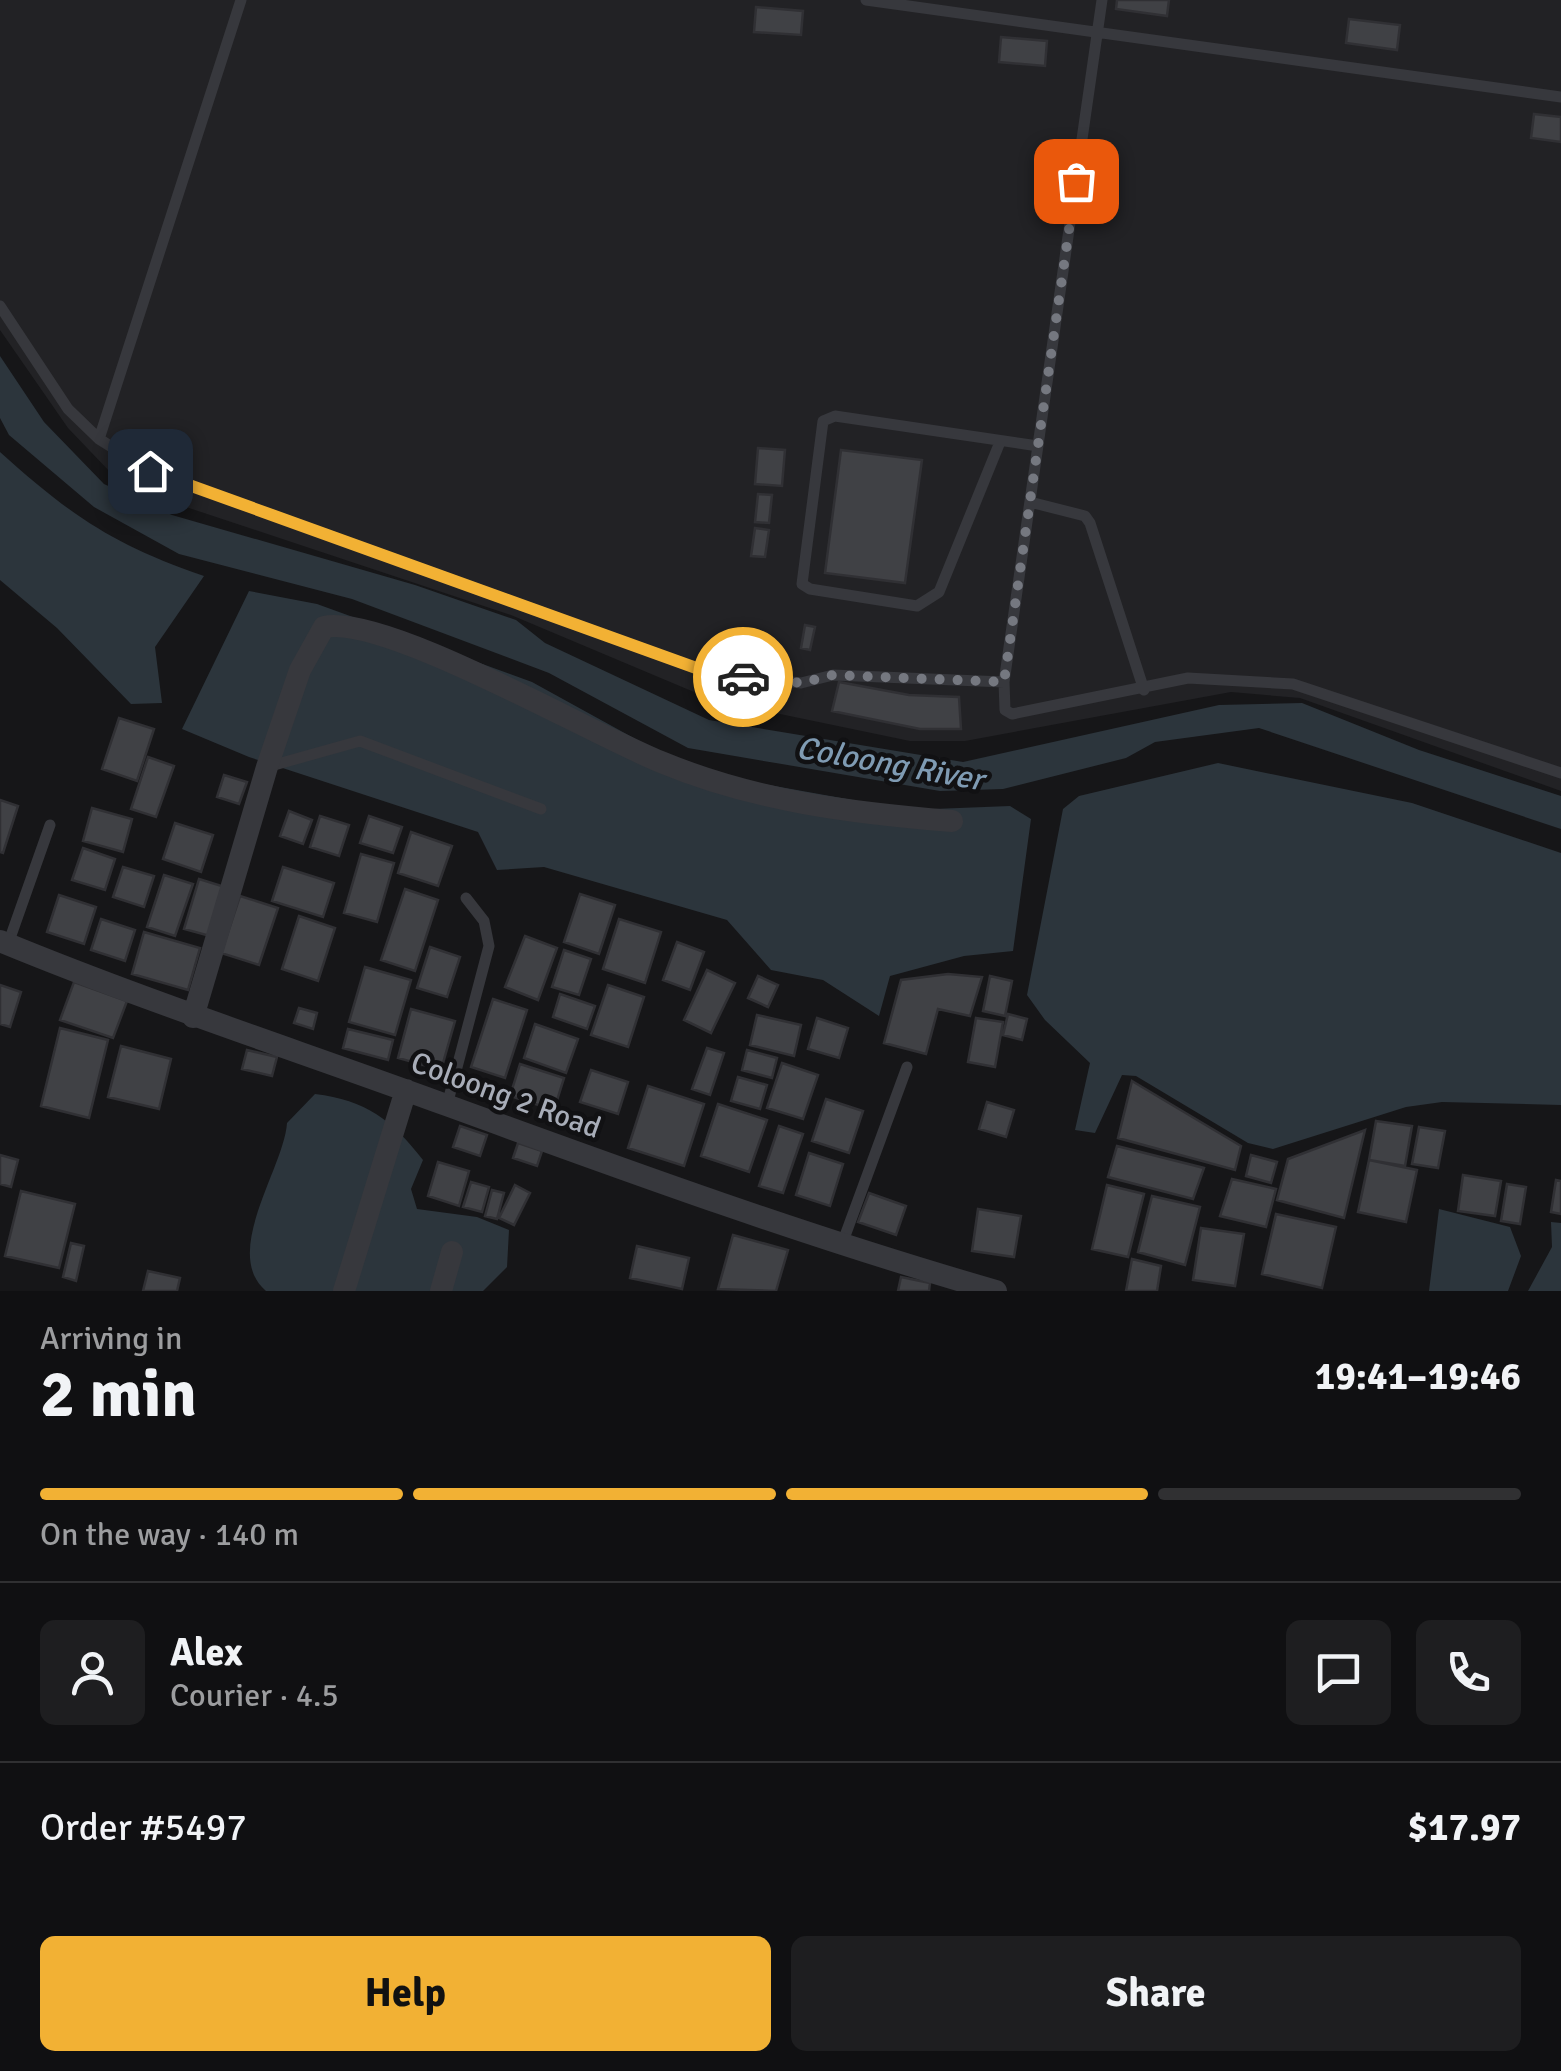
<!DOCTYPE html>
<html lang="en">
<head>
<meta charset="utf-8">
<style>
	:root { --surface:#101012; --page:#1e1e20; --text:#f1f3f6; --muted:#9c9d9f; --line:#303032; --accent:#f2b134 }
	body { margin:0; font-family:Signika,sans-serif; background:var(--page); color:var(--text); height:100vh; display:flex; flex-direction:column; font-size:38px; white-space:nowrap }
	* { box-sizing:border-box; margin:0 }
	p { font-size:32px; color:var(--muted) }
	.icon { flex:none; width:55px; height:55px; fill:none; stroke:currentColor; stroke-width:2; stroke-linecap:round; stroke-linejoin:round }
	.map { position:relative; height:1291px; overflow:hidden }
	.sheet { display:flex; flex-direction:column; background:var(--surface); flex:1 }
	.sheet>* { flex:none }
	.pin { position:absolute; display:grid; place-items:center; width:85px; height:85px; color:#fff; margin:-42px; border-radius:20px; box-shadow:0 5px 15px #0006 }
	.courier { position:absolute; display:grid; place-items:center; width:100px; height:100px; margin:-50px; border:8px solid #f2b134; border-radius:50%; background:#fff; color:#222; box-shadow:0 2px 12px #0007 }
	.summary em { font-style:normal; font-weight:700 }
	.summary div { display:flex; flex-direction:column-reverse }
	.summary { display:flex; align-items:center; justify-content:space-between; height:170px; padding:0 40px }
	h1 { font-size:65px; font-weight:700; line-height:75px }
	.bar { display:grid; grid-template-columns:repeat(4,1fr); gap:15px 10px; align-content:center; height:120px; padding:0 40px }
	.bar i { height:12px; border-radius:8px; background:var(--line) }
	.bar .selected { background:var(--accent) }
	.bar p { grid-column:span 4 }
	.line { display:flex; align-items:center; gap:25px; padding:0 40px; border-top:2px solid var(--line) }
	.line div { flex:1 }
	.round { display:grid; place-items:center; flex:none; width:105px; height:105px; border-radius:15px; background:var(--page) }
	.cta { display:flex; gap:20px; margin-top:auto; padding:20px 40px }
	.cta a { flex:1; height:115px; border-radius:15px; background:var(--accent); color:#111; font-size:40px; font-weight:700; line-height:115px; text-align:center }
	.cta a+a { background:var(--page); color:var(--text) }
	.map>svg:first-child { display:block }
	.built { fill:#222225 }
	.water { fill:#2c353c }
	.building { fill:#404145; stroke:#303034; stroke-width:2.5 }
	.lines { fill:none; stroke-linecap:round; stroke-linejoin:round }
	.service { stroke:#37383d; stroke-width:11 }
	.minor { stroke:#37383d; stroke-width:22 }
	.done { stroke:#757880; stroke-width:10; stroke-dasharray:0 18 }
	.route { stroke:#f2b134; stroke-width:12 }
	.labels { text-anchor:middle; stroke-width:9; stroke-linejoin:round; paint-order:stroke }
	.street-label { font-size:30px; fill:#a8adb8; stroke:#111113 }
	.water-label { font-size:32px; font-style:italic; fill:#7f9bb3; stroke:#111113 }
</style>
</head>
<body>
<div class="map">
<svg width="1561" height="1291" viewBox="0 0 1561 1291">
	<rect width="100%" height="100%" fill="#161618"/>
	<path class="built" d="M0,0H1561V791L1300,698L1231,692L965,741H910L713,700L511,615L168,501L111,473L68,428L0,330Z"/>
	<path class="water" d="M0,356L44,422L104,484L172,515L415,585L516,620L545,643L709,720L963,762L1219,705L1302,703L1419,750L1561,796V829L1259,728L1155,742L1126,758L1003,789L940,791L688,748L549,673L352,599L179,554L94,507L9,435L0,418Z
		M0,452C71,516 114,545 204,576L155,647L162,703L131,704L57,628L0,580Z
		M249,591L317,604L532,682L679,763L747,781L908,810L1010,806L1031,819L1013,951L964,956L890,976L879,1016L823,980L771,970L727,920L544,867L497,870L478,832L249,757L182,729Z
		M1218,763L1412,803L1561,853V1105L1442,1102L1406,1107L1273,1149L1248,1143L1136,1076L1122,1075L1095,1133L1075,1130L1090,1063L1045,1020L1027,995L1063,809L1079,796Z
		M315,1094C366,1100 392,1120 423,1160L411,1189L417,1209L477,1217L509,1230L507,1267L483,1291H266C221,1253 284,1168 287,1123Z
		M1439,1209L1510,1227L1521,1256L1508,1291H1429Z
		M1551,1222L1561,1223V1291H1528L1552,1247Z"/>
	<path class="building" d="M1117,0H1169L1167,16L1116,9Z
		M756,7L803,11L801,35L754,32Z
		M1349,19L1400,25L1397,50L1346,43Z
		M1001,37L1047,41L1045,66L999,62Z
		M1534,114L1561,117V142L1531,138Z
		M758,448L785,450L782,486L755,484Z
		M841,450L922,460L905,583L825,573Z
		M758,494L772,495L769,523L755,522Z
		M755,528L769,530L765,557L751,556Z
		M805,625L815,627L810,650L801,648Z
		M839,682L909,695L959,697L961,729H920L832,711Z
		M119,718L154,729L137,781L102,769Z
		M148,757L174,766L156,817L131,809Z
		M224,775L247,782L239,804L217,797Z
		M0,800L18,806L3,853L0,852Z
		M92,808L132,819L123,852L83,841Z
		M289,811L312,820L303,844L280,836Z
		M320,816L349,825L339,856L310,847Z
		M369,816L402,827L393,853L360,843Z
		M175,823L213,835L201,872L163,859Z
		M411,832L452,846L438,886L398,873Z
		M83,848L115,859L105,890L72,880Z
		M361,854L394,863L377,922L344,913Z
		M123,867L154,876L144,907L113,897Z
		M283,867L334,883L323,917L272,901Z
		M164,875L193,884L175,936L147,927Z
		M199,879L225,887L210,936L184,929Z
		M405,889L438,900L415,971L381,960Z
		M580,894L615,905L599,954L564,942Z
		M59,895L96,907L84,944L47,932Z
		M240,896L278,908L259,965L221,953Z
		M299,916L335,928L318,981L282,969Z
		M101,919L135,930L125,961L91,950Z
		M619,919L661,932L645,983L603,969Z
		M144,932L200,948L188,990L132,974Z
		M525,936L557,948L538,1000L505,987Z
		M677,942L704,952L690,990L663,980Z
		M430,947L460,957L447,997L417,988Z
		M564,950L591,959L579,995L552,987Z
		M365,967L411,980L395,1035L349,1022Z
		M707,970L735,983L711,1033L684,1020Z
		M948,974L982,977L970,1016L938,1009L926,1054L884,1043L901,980Z
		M758,976L778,985L768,1007L748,998Z
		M990,976L1012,981L1005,1016L983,1011Z
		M74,982L127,1001L113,1038L60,1020Z
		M0,985L21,992L10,1027L0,1024Z
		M608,985L644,997L628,1047L591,1035Z
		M560,994L595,1006L587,1029L553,1017Z
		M493,999L527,1010L505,1078L471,1067Z
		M299,1008L317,1013L313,1029L294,1023Z
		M411,1009L455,1021L441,1070L398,1058Z
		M1008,1014L1027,1019L1022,1040L1003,1035Z
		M757,1015L801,1025L794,1056L750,1045Z
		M817,1018L848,1028L839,1058L808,1049Z
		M976,1018L1003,1022L995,1067L968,1062Z
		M535,1024L578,1039L566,1073L524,1058Z
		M60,1028L108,1040L89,1118L41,1106Z
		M348,1029L393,1040L388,1060L343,1048Z
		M121,1046L171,1059L159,1109L108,1097Z
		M707,1048L724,1053L710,1095L692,1089Z
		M247,1050L277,1057L272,1076L242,1069Z
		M747,1050L777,1058L772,1078L742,1070Z
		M782,1063L818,1075L803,1119L767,1108Z
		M520,1064L564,1078L554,1110L510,1096Z
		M591,1070L628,1082L618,1114L580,1102Z
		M738,1077L767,1085L760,1109L731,1101Z
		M1132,1081L1241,1146L1235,1170L1118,1138Z
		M648,1086L704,1104L684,1166L628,1148Z
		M826,1099L863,1111L849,1153L812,1141Z
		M987,1102L1014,1110L1006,1137L979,1129Z
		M718,1104L767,1120L749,1172L701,1156Z
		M1376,1121L1412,1126L1405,1166L1369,1160Z
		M460,1126L487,1135L480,1156L453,1147Z
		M779,1126L803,1134L783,1193L759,1186Z
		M1419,1127L1445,1131L1438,1168L1412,1164Z
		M1365,1130L1344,1218L1277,1200L1288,1159Z
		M518,1143L542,1151L537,1166L513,1158Z
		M1117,1146L1204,1168L1193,1199L1108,1177Z
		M809,1153L843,1164L830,1206L796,1195Z
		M0,1155L18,1160L11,1187L0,1184Z
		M1251,1155L1277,1162L1271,1183L1246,1176Z
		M1369,1160L1417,1170L1406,1222L1358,1212Z
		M438,1162L469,1171L459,1206L428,1196Z
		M1463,1175L1501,1181L1495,1216L1458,1211Z
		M1232,1179L1276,1189L1266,1227L1220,1216Z
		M1556,1180L1561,1181V1214L1551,1212Z
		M471,1182L489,1187L482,1212L463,1207Z
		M1507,1184L1526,1187L1520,1224L1501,1221Z
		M515,1185L530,1193L514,1225L499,1218Z
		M1107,1185L1144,1194L1128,1257L1092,1249Z
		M492,1190L504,1193L497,1219L485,1216Z
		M21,1191L75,1204L59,1268L5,1256Z
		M869,1193L906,1206L896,1235L858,1222Z
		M1152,1196L1200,1207L1185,1265L1138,1252Z
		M978,1209L1021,1216L1014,1257L972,1251Z
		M1276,1214L1336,1227L1322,1288L1262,1274Z
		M1201,1228L1244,1234L1235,1286L1193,1280Z
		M733,1235L788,1250L776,1291L718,1289Z
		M71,1243L84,1246L76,1281L63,1277Z
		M637,1246L689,1258L682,1289L630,1278Z
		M1132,1259L1161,1266L1157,1291H1126Z
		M148,1271L180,1278L177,1291H143Z
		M901,1277L930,1283L929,1291H898Z"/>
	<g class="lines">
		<path class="service" d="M866,0L1561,97
			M1102,0L1004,682L1005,710L1012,714L1188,678L1293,684L1561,773
			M0,306L68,409L99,439L150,471L710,673L801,683L833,675L1004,682
			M99,439L241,0
			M1000,442L939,592L917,606L810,589L802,584L823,421L835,416L1038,446
			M1030,502L1085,516L1090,523L1144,690
			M267,767L360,741L541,809
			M8,944L50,825
			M447,1105L489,946L484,921L466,898
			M842,1244L907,1067"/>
		<path class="minor" d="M0,941C148,1002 299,1051 449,1106C630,1172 811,1238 996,1291
			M193,1017L267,767L300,670L324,627C385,614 593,735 661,762C755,801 852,813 952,821
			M344,1291L406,1090
			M441,1291L452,1252"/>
	</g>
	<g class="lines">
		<path class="done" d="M743,677L801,683L833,675L1004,682L1076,181"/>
		<path class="route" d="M150,471L710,673L743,677"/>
	</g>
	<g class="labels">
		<g class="street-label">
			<text transform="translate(506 1095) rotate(20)" y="10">Coloong 2 Road</text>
		</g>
		<g class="water-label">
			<text transform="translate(890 763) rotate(10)" y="11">Coloong River</text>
		</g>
	</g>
</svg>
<div class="pin" style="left:1076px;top:181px;background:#ea580c"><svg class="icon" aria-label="bag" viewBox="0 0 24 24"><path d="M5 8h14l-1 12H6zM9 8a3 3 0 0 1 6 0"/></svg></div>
<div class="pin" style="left:150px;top:471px;background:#1f2937"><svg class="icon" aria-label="home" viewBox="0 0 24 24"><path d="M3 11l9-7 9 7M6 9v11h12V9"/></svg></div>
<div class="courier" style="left:743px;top:677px"><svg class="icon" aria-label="car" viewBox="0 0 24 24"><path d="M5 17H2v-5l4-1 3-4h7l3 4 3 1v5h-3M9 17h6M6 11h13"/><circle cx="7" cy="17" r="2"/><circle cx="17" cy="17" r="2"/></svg></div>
</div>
<section class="sheet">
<div class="summary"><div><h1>2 min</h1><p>Arriving in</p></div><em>19:41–19:46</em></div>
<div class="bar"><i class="selected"></i><i class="selected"></i><i class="selected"></i><i></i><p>On the way · 140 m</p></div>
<div class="line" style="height:180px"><a class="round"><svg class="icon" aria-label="person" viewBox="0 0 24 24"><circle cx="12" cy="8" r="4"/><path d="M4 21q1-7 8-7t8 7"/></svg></a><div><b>Alex</b><p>Courier · 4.5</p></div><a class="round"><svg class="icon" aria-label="chat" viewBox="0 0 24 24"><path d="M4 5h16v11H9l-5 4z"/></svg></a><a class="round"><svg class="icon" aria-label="phone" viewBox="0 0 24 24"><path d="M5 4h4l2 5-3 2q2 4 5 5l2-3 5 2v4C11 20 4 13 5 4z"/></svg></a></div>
<div class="line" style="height:130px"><div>Order #5497</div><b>$17.97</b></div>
<div class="cta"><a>Help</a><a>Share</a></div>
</section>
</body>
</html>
